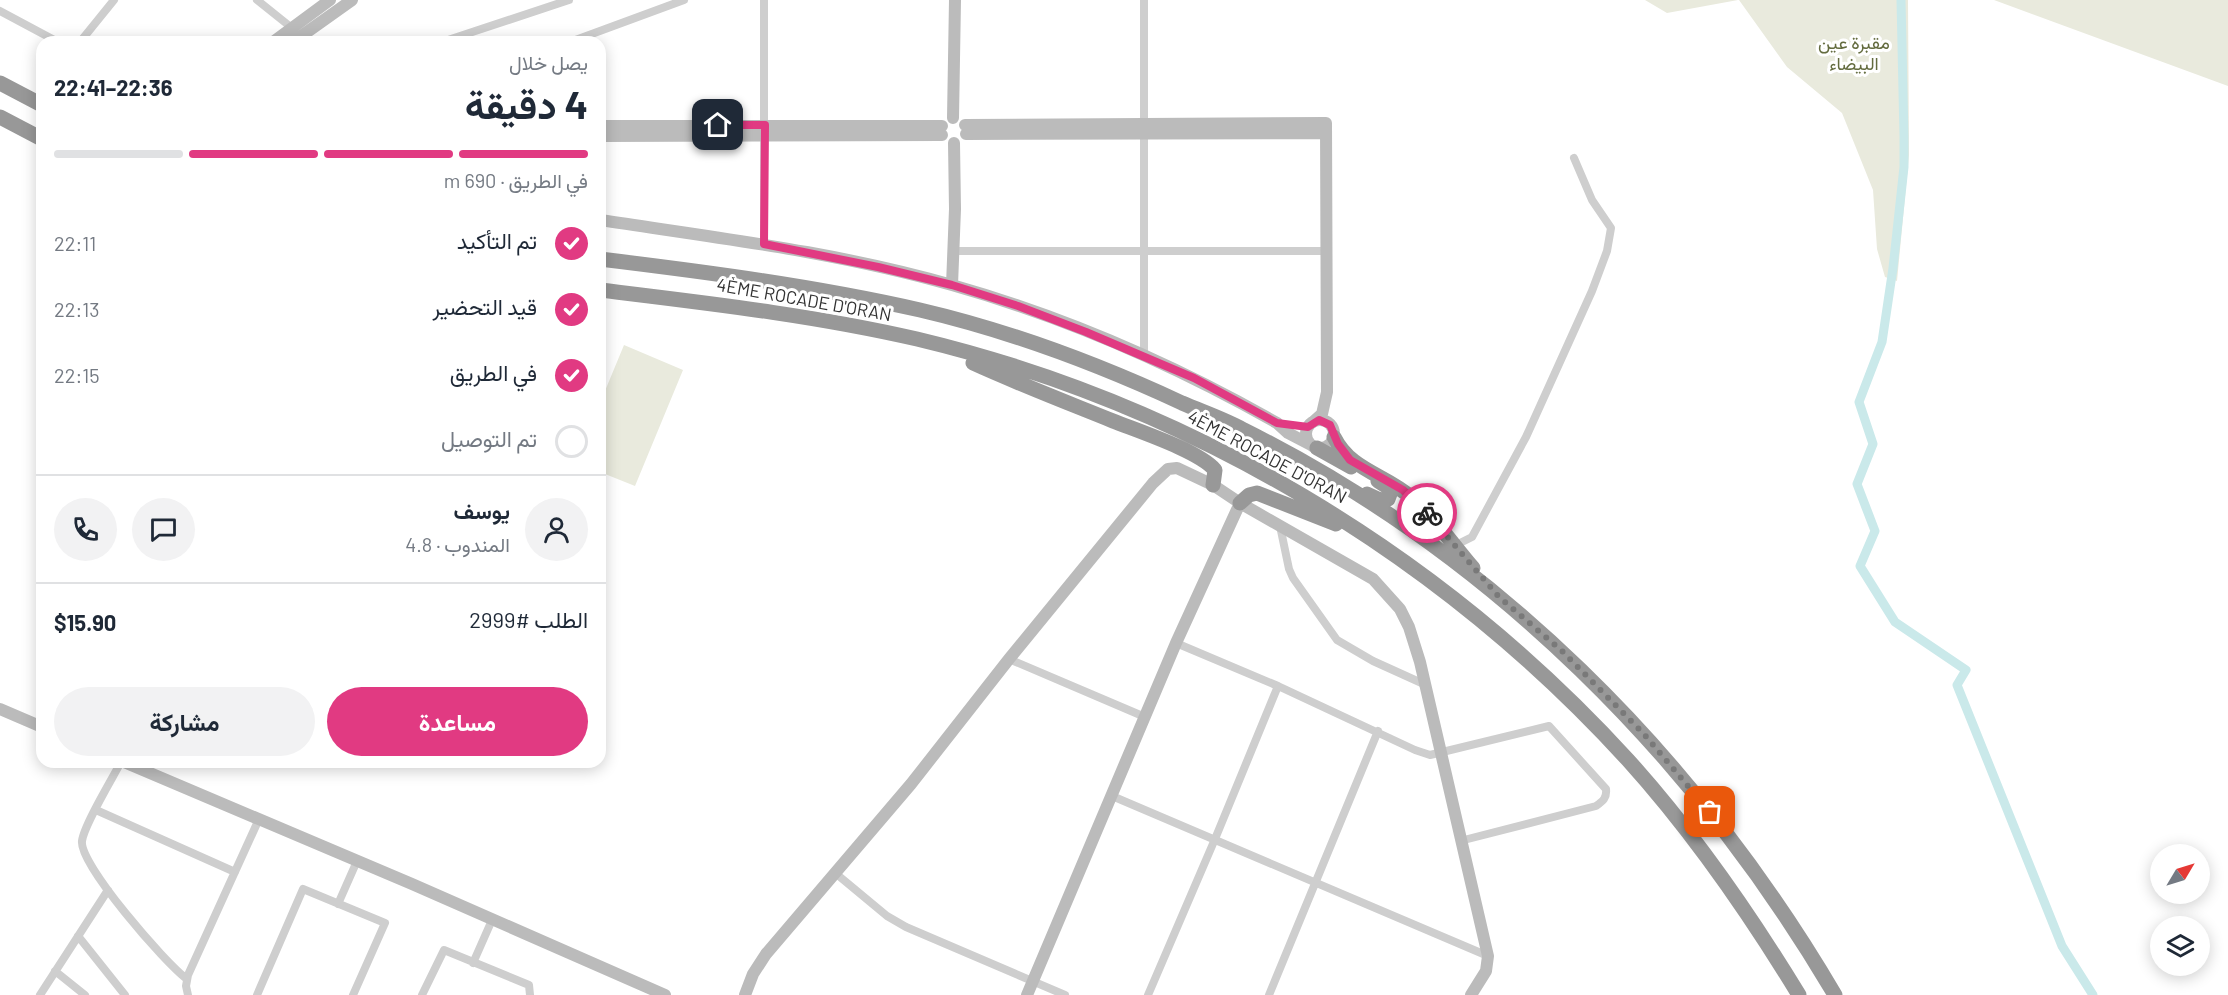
<!DOCTYPE html>
<html lang="ar">
<head>
<meta charset="utf-8">
<style>
	:root { --surface:#fff; --page:#f2f2f3; --text:#1f2937; --muted:#747a83; --line:#e0e1e3; --accent:#e13a82 }
	body { margin:0; font-family:Barlow,Vazirmatn,sans-serif; background:var(--page); color:var(--text); direction:rtl; height:100vh; display:flex; flex-direction:column; font-size:22px; white-space:nowrap }
	* { box-sizing:border-box; margin:0 }
	p { font-size:20px; color:var(--muted) }
	.icon { flex:none; width:33px; height:33px; fill:none; stroke:currentColor; stroke-width:2; stroke-linecap:round; stroke-linejoin:round }
	.map { position:relative; flex:1; overflow:hidden; direction:ltr }
	.sheet { position:absolute; left:36px; top:36px; width:570px; height:732px; display:flex; flex-direction:column; background:var(--surface); border-radius:18px; box-shadow:0 3px 15px #0003; direction:rtl }
	.sheet>* { flex:none }
	.needle { width:39px; rotate:52deg }
	.fabs { position:absolute; left:2150px; top:844px; display:grid; gap:12px }
	.fabs a { display:grid; place-items:center; width:60px; height:60px; border-radius:50%; background:var(--surface); box-shadow:0 3px 15px #0003; font-size:30px }
	.pin { position:absolute; display:grid; place-items:center; width:51px; height:51px; color:#fff; margin:-26px; border-radius:12px; box-shadow:0 3px 9px #0006 }
	.courier { position:absolute; display:grid; place-items:center; width:60px; height:60px; margin:-30px; border:4px solid #e13a82; border-radius:50%; background:#fff; color:#222; box-shadow:0 2px 8px #0007 }
	.headline em { font-style:normal; font-weight:700 }
	.headline div { display:flex; flex-direction:column-reverse }
	.headline { display:flex; align-items:center; justify-content:space-between; height:102px; padding:0 18px }
	h1 { font-size:39px; font-weight:700; line-height:45px }
	.bar { display:grid; grid-template-columns:repeat(4,1fr); gap:9px 6px; align-content:center; height:72px; padding:0 18px }
	.bar i { height:8px; border-radius:4px; background:var(--line) }
	.bar .on { background:var(--accent) }
	.bar p { grid-column:span 4 }
	.line { display:flex; align-items:center; gap:15px; padding:0 18px; border-top:2px solid var(--line) }
	.line div { flex:1 }
	.round { display:grid; place-items:center; flex:none; width:63px; height:63px; border-radius:32px; background:var(--page) }
	ol { padding:0 18px; list-style:none }
	li { display:flex; align-items:center; gap:18px; height:66px }
	li p { margin-inline-start:auto }
	li .icon { padding:6px; border-radius:50%; background:var(--accent); color:#fff; stroke-width:4 }
	li:last-child { color:var(--muted) }
	li i { width:33px; height:33px; border:3px solid var(--line); border-radius:50% }
	.button { display:flex; gap:12px; margin-top:auto; padding:12px 18px }
	.button a { flex:1; height:69px; border-radius:36px; background:var(--accent); color:#fff; font-size:24px; font-weight:700; line-height:69px; text-align:center }
	.button a+a { background:var(--page); color:var(--text) }
	.map>svg:first-child { display:block }
	.green { fill:#e9eadd }
	.lines { fill:none; stroke-linecap:round; stroke-linejoin:round }
	.canal { stroke:#cae9ea; stroke-width:9 }
	.street { stroke:#cecece; stroke-width:8 }
	.secondary { stroke:#bbb; stroke-width:12 }
	.highway { stroke:#989898; stroke-width:15 }
	.done { stroke:#797979; stroke-width:6; stroke-dasharray:0 10.8 }
	.route { stroke:#e13a82; stroke-width:8 }
	.labels { text-anchor:middle; stroke-width:6; stroke-linejoin:round; paint-order:stroke }
	.park-label { font-size:18px; fill:#646c3f; stroke:#fff }
	.street-label { font-size:18px; fill:#313131; stroke:#fff }
</style>
</head>
<body>
<div class="map">
<svg width="2228" height="995" viewBox="0 0 2228 995">
	<rect width="100%" height="100%" fill="#fff"/>
	<path class="green" d="M1645,0H1738L1667,13Z
		M1739,0H1908L1909,155L1897,281L1885,277L1877,249L1873,190L1842,113L1787,67Z
		M1994,0H2228V86Z
		M624,345L683,370L635,486L600,472V403Z"/>
	<g class="lines">
		<path class="canal" d="M1901,0L1904,137V167L1893,268L1882,342L1859,402L1873,444L1857,484L1875,531L1860,566L1895,622L1966,670L1957,685L2062,946L2093,995"/>
		<path class="street" d="M257,0L292,28
			M1144,0V356
			M0,11L58,42
			M80,42L114,0
			M442,42L569,0
			M570,42L684,0
			M764,244V0
			M953,251H1325
			M1280,526L1289,569L1293,578L1337,640L1373,661L1426,685
			M1454,546L1472,537L1526,437L1592,291L1607,251L1611,228L1592,200L1574,158
			M1009,659L1145,717
			M1278,686L1415,750L1430,755L1549,726L1606,789C1607,798 1603,801 1596,806L1460,841
			M121,762C112,779 84,825 82,841C79,864 165,963 187,979
			M1112,796L1488,956
			M96,810L235,872
			M834,872L887,916L906,927L1065,995
			M338,904L357,861
			M78,936L125,995
			M473,963L492,920
			M55,971L85,995
			M40,995L108,890
			M188,995L186,986L188,975L259,819
			M257,995L303,889L385,923L353,995
			M422,995L444,950L529,985L530,995
			M1148,995L1215,839L1278,686L1176,643
			M1269,995L1378,731"/>
		<path class="secondary" d="M273,42L330,0
			M293,42L352,0
			M953,118L955,0
			M965,125L1326,123L1327,392L1322,414L1313,422
			M600,126H942
			M966,134L1326,133
			M600,136L942,135
			M600,220C718,238 837,252 952,285C1065,317 1175,365 1277,423L1288,433L1313,446
			M952,285L955,209L954,143
			M1306 434a14 14 0 1 1 28 0a14 14 0 1 1-28 0Z
			M0,709L42,727
			M124,762L412,884L665,995
			M745,995L753,974L766,954L911,784L1009,659L1153,483L1168,469L1177,468L1213,485L1240,503L1373,579L1400,609L1409,627L1420,662L1488,956L1486,971L1471,995
			M1027,995L1176,643L1240,503"/>
		<path class="highway" d="M0,83L42,105
			M0,117L42,139
			M600,259C707,272 814,286 920,310C1010,331 1098,364 1182,403C1203,412 1224,419 1244,430C1493,554 1695,757 1835,995
			M600,290C706,303 813,315 917,339C1189,404 1439,553 1628,760C1693,832 1749,913 1799,995
			M973,363C1019,384 1066,402 1113,421C1138,431 1199,451 1215,470L1213,485
			M1334,437C1351,471 1385,474 1412,498C1435,518 1453,545 1473,568
			M1317,448L1351,467
			M1367,494L1380,500L1388,499L1391,491L1389,488L1378,481
			M1240,503L1249,495L1257,493L1336,524"/>
	</g>
	<g class="lines">
		<path class="done" d="M1427,513L1499,597L1561,650L1643,733L1710,812"/>
		<path class="route" d="M718,125H765L764,244L878,267L952,285L1018,306L1086,332L1194,378L1277,423L1308,427L1319,420L1330,425L1338,444L1350,460L1403,490L1427,513"/>
	</g>
	<g class="labels">
		<g class="park-label">
			<text x="1854" y="49">مقبرة عين<tspan x="1854" dy="21">البيضاء</tspan></text>
		</g>
		<g class="street-label">
			<text transform="translate(804 300) rotate(10)" y="6">4ÈME ROCADE D'ORAN</text>
			<text transform="translate(1267 457) rotate(28)" y="6">4ÈME ROCADE D'ORAN</text>
		</g>
	</g>
</svg>
<div class="fabs">
<a><svg class="needle" viewBox="-14 -14 28 28"><path d="M0-13l5 13h-10z" fill="#e53935"/><path d="M0 13l5-13h-10z" fill="#747a83"/></svg></a>
<a><svg class="icon" aria-label="layers" viewBox="0 0 24 24"><path d="M12 4l9 5-9 5-9-5zM3 14l9 5 9-5"/></svg></a>
</div>
<div class="pin" style="left:1710px;top:812px;background:#ea580c"><svg class="icon" aria-label="bag" viewBox="0 0 24 24"><path d="M5 8h14l-1 12H6zM9 8a3 3 0 0 1 6 0"/></svg></div>
<div class="pin" style="left:718px;top:125px;background:#1f2937"><svg class="icon" aria-label="home" viewBox="0 0 24 24"><path d="M3 11l9-7 9 7M6 9v11h12V9"/></svg></div>
<div class="courier" style="left:1427px;top:513px"><svg class="icon" aria-label="bike" viewBox="0 0 24 24"><circle cx="6" cy="16" r="4"/><circle cx="18" cy="16" r="4"/><path d="M6 16l4-8h5l3 8M10 8l3 8H6M13 5h3"/></svg></div>
<section class="sheet">
<div class="headline"><div><h1>4 دقيقة</h1><p>يصل خلال</p></div><em>22:36–22:41</em></div>
<div class="bar"><i class="on"></i><i class="on"></i><i class="on"></i><i></i><p>في الطريق · 690 m</p></div>
<ol>
<li><svg class="icon" aria-label="check" viewBox="0 0 24 24"><path d="M5 12l5 5 9-10"/></svg>تم التأكيد<p>22:11</p></li>
<li><svg class="icon" aria-label="check" viewBox="0 0 24 24"><path d="M5 12l5 5 9-10"/></svg>قيد التحضير<p>22:13</p></li>
<li><svg class="icon" aria-label="check" viewBox="0 0 24 24"><path d="M5 12l5 5 9-10"/></svg>في الطريق<p>22:15</p></li>
<li><i></i>تم التوصيل</li>
</ol>
<div class="line" style="height:108px"><a class="round"><svg class="icon" aria-label="person" viewBox="0 0 24 24"><circle cx="12" cy="8" r="4"/><path d="M4 21q1-7 8-7t8 7"/></svg></a><div><b>يوسف</b><p>المندوب · 4.8</p></div><a class="round"><svg class="icon" aria-label="chat" viewBox="0 0 24 24"><path d="M4 5h16v11H9l-5 4z"/></svg></a><a class="round"><svg class="icon" aria-label="phone" viewBox="0 0 24 24"><path d="M5 4h4l2 5-3 2q2 4 5 5l2-3 5 2v4C11 20 4 13 5 4z"/></svg></a></div>
<div class="line" style="height:78px"><div>الطلب #2999</div><b>$15.90</b></div>
<div class="button"><a>مساعدة</a><a>مشاركة</a></div>
</section>
</div>
</body>
</html>
